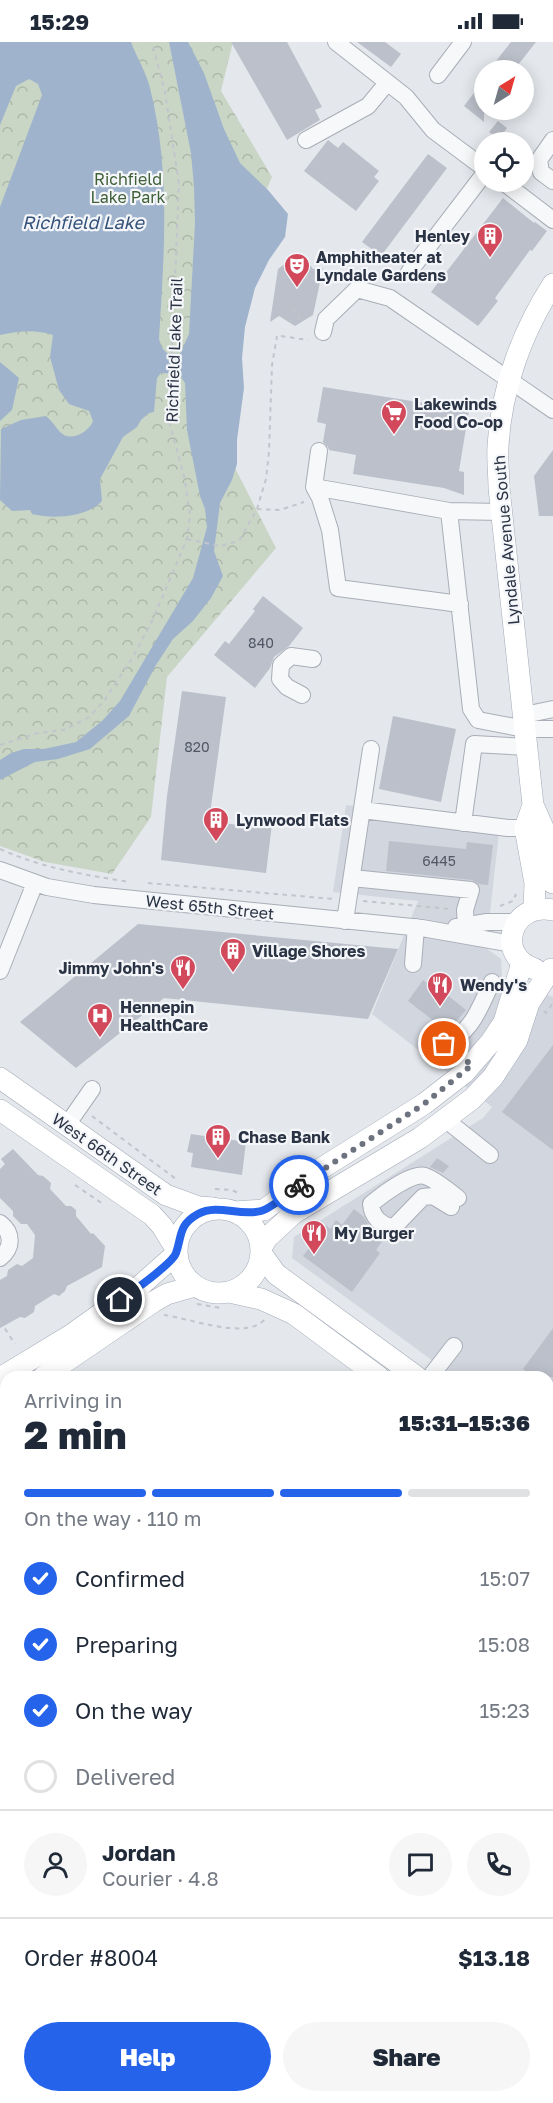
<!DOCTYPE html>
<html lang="en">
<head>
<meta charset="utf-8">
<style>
	:root { --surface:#fff; --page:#f6f6f7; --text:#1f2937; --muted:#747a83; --line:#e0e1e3; --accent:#2563eb }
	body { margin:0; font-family:"Golos Text",sans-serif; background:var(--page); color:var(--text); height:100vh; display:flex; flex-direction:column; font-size:22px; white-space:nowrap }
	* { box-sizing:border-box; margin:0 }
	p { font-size:20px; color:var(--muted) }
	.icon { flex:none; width:33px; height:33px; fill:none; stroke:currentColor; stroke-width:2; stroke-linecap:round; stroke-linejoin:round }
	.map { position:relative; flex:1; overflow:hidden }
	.panel { position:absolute; left:0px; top:1329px; width:554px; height:732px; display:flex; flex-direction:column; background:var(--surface); border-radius:18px 18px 0 0; box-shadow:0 3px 15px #0003 }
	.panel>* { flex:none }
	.needle { width:39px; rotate:37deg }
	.controls { position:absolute; left:474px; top:18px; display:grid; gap:12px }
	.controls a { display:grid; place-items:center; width:60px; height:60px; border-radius:50%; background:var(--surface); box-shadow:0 3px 15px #0003; font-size:30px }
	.pin { position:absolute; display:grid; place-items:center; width:51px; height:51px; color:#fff; margin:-26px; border:3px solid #fff; border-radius:50%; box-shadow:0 2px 6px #0007 }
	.courier { position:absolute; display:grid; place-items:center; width:60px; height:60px; margin:-30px; border:4px solid #2563eb; border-radius:50%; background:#fff; color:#222; box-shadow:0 2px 8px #0007 }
	.headline em { font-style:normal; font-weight:800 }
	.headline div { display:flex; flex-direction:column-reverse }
	.headline { display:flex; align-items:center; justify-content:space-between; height:102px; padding:0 24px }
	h1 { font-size:39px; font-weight:800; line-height:45px }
	.bar { display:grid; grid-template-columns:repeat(4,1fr); gap:9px 6px; align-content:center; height:72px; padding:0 24px }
	.bar i { height:8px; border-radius:4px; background:var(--line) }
	.bar .current { background:var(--accent) }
	.bar p { grid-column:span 4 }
	.line { display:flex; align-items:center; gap:15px; padding:0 24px; border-top:2px solid var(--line) }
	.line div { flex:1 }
	.round { display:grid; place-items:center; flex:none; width:63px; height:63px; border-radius:32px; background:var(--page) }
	ol { padding:0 24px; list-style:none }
	li { display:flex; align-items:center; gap:18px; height:66px }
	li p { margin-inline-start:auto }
	li .icon { padding:6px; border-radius:50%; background:var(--accent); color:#fff; stroke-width:4 }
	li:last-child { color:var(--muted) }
	li i { width:33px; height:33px; border:3px solid var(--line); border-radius:50% }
	.button { display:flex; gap:12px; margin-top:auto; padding:12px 24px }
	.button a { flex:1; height:69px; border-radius:36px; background:var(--accent); color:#fff; font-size:24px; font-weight:800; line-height:69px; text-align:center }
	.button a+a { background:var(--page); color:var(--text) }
	.status { display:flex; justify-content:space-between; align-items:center; height:42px; padding:0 30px; background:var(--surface); direction:ltr }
	.status svg { height:16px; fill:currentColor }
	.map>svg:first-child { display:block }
	.built { fill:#d2d6de }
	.grass { fill:#c9d6c5 }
	.park { fill:url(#park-crowns) }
	.water { fill:#9fb4cc }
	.building { fill:#bbc0ca }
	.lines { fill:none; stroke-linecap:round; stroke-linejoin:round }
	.minor-casing { stroke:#a9aeb7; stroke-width:18 }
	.major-casing { stroke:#a3abb8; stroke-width:22 }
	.path { stroke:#c2c5cb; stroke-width:2; stroke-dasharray:4.5 4.5; stroke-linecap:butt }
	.minor { stroke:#f7f8fa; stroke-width:16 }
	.major { stroke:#fff; stroke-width:21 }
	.rail-casing { stroke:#7d8696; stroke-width:7 }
	.rail { stroke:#f4f6f9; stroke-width:4.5; stroke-dasharray:14; stroke-linecap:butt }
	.done { stroke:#6c737f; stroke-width:6; stroke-dasharray:0 10.8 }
	.route { stroke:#2563eb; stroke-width:8 }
	.labels { text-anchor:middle; stroke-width:4.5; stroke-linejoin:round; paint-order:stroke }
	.number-label { font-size:14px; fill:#4f5766 }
	.park-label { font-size:16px; fill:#3f6138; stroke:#f4f6f9 }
	.poi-label { font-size:16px; font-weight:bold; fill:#2b3445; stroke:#f4f6f9; text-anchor:start }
	.street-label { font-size:16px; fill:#2b3445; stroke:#f4f6f9 }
	.water-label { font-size:18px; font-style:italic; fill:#34527a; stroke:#f4f6f9 }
</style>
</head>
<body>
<div class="status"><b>15:29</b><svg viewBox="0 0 49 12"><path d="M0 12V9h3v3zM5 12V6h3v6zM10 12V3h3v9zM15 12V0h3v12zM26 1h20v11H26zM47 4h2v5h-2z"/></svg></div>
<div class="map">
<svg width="553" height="2061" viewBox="0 0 553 2061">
	<defs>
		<pattern id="park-crowns" width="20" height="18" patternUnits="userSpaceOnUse" patternTransform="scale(1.5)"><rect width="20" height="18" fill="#c9d6c5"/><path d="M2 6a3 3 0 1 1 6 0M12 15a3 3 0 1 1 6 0" fill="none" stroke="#adb8ab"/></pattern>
	</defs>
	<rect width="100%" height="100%" fill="#e4e7ec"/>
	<path class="built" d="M346,763L500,782L486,906L501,917L502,935L553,955V1386L548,1394V1335H455L292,1216L294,1195L483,1076L492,1065L372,972L418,859L333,850Z
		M553,1741V2061H313L318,2055H548V1748Z"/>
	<path class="grass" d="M553,1870V1964L548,1960V1877Z
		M426,2055H540L549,2061H422Z"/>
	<path class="park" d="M0,0H233L221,49L272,135L187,332L276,506L167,635L151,775L112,832L45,820L0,804Z
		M6,1625V1678L0,1686V1629Z"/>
	<path class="water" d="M0,0H131C137,16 146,30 150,46C171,129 164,213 159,297L162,306L167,311L180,312L189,292L195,181L194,145L191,111L169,0H188L204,31L224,87L240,121L268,148L288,172L285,195L269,218L255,246L245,285L242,316L244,346L237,398V422L232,438L220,461L214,509L223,534L211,556L193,579L173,597L156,623L129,674L90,707L58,717L35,720L0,738V718L11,711L24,707H44L76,700L102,679L120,659L193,536L207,485L205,467L200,454L187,388L185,341L179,332L161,331L157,336L154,370L149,371L141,378L137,385L123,395L100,437L102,459C86,476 52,477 32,472L30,468L12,469L0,458L1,387L21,378L46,374C52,379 55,384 60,390C70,401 89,390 93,379L89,369L69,362L59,348L50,315L53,293C35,287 19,289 0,293V165L42,53L38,42L29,37L16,44L0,83Z
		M0,320L19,336L12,368L0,379Z"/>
	<path class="building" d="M231,0H287L322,65L315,68L320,78L287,98Z
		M357,0H385L401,12L391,25Z
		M511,0H536L514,28H489Z
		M484,38V80L464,64Z
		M498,79L507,86L499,97L489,90Z
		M328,98L338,106L343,100L379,129L374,135L379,139L356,169L304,129Z
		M428,112L447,126L381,214L362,200Z
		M503,156L534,181L535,180L547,189L532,209L530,208L495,256L498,259L478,284L431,250Z
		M294,215L298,219L308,220L313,227L323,226L313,273L295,284L279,274L270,280L278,227Z
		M323,345L469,368L459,429L464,430V453L444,446L353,432L356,413L329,408L328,405L323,400L326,382L317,380Z
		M553,408V474H539L534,434Z
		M263,554L303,586L289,604L274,615L270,626L255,646L214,613L225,599L229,602L255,569L253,567Z
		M182,649L226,655L209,779L253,785L254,780L272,782L266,831L161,818L167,754Z
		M393,674L456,687L441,760L379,747Z
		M389,799L466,807L467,800L493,803L488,843L479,842L472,838L386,829Z
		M138,882L398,907L368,977L164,956L76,1026L20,980Z
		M423,938L434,946L440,939L450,947L446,952L466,968L450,987L445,983L443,986L408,959Z
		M553,1003V1108L502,1070Z
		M191,1092L246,1100L242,1133L191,1125L193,1111L187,1110Z
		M13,1107L38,1133L43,1134L51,1141L50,1147L66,1164H71L76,1168V1174L91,1192L93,1191L105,1204L102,1225L67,1244L65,1249L59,1254L54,1252L35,1264L34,1270L25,1276L20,1275L0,1286V1238L7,1234L8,1228L17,1222L22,1224L33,1216L35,1193L27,1182H21L13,1174V1169L0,1156V1127L5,1122L1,1117Z
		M437,1116L449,1124L443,1131L430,1125Z
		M354,1167L363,1174L371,1186L386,1194L376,1208L380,1211L352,1250L303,1214L326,1183L330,1187L336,1178L342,1183Z
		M553,1286V1335H533L523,1327Z"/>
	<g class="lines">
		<defs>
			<path id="minor" d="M336,0L406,55L433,88L484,126
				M438,33L463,0
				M306,98L368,64L387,41
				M553,98L539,118L541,130L553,139
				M503,140L553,178
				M409,230L484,132
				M323,290L326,277L357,247L390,256L553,368
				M319,409L314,445L320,456L330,488L338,546L460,562
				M314,445L449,469L502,470
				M449,469L471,667L478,678L525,687H553
				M302,653L287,645L280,637L281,623L291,614L313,617
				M524,673L553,667
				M362,768L508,786H525
				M463,781L474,702L527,705
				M0,828L47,845L94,853L422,886L512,902
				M352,836L471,848L465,868L466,885
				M345,879L371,707
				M456,885L487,880H517
				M413,922L416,885
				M0,929L35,841
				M444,1002C473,990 479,966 492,940
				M444,1002L472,1023
				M446,1078L490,1113
				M67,1083L92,1047
				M451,1165L433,1154L423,1155L394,1185C381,1184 372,1175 371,1162C382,1153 412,1130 425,1134C437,1138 448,1149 458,1156
				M0,1181C13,1191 13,1206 0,1216
				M430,1335L454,1304
				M0,1407L6,1410
				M0,1573L6,1577
				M548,1635L553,1632
				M548,1674L553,1666
				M0,1700L6,1692
				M0,1881L6,1873
				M4,2061L9,2055
				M265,2061L270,2055"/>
			<path id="major" d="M553,242C522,290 501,347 498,404C497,418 499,432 499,446L533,763L545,790L553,841
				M533,763L525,786L535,841L534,867
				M535,927C495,915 510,859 553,868
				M0,1036L166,1153L199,1165L213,1166
				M0,1068L152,1173L162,1184L176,1207
				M177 1209a42 42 0 1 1 84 0a42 42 0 1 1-84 0Z
				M235,1170L264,1168L314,1131L424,1062L464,1031L490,1001L504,980L522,921
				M261,1206L267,1196L294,1171L420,1096L472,1057L493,1035L517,998L529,961L551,927
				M261,1211L276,1232L417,1335
				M229,1250L261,1257L294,1272L379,1335
				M43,1335L153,1260L167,1252L195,1244
				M0,1336L71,1293L141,1243L176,1212
				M0,1364L6,1360
				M548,1432L553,1436
				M548,1459L553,1464"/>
		</defs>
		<use href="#minor" class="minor-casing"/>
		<use href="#major" class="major-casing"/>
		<path class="path" d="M304,235L328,239
			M293,266L301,280
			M281,294L308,298
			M257,467L280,468L304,460
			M187,497L220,504L239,499L257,467L266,437L269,410L272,323L277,294
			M0,703L38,691L64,688L89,675L104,659L133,615L153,577L187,497L190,472L184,434L169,379L179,142L165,50L152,0
			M0,807C42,826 85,833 130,840
			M148,841L334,857
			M363,859L450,867
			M500,864L513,859L516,852
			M544,969L546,971L553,961
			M92,1074L176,1137
			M75,1143L103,1162
			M215,1147L231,1148L239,1151
			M197,1262L221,1266
			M164,1273C189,1276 247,1299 265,1277
			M0,1279L15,1302
			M0,1626L6,1629"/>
		<use href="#minor" class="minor"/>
		<use href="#major" class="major"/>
		<defs>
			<path id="rail" d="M548,1725L553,1717
				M295,2061L300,2055"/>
		</defs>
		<use href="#rail" class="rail-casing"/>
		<use href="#rail" class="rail"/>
	</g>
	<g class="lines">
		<path class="done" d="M299,1143L424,1062L472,1023L444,1002"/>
		<path class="route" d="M120,1258C131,1251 173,1221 176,1211C182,1195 178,1183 198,1172C218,1161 239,1175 261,1169C274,1165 288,1151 299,1143"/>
	</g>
	<defs>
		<symbol id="building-pin" viewBox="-11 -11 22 30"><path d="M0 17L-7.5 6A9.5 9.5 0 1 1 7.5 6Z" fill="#d1495b" stroke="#f4f6f9"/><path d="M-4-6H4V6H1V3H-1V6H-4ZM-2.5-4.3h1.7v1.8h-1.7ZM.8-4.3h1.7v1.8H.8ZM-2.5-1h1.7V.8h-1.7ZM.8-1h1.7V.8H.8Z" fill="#fff"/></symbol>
		<symbol id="theatre-pin" viewBox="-11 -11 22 30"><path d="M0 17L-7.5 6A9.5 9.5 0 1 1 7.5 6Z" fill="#d1495b" stroke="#f4f6f9"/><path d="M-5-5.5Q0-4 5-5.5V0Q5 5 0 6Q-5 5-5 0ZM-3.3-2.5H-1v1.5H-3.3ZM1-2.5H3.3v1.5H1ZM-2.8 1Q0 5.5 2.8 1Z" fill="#fff"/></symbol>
		<symbol id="supermarket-pin" viewBox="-11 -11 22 30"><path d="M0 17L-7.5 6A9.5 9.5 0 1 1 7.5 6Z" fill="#d1495b" stroke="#f4f6f9"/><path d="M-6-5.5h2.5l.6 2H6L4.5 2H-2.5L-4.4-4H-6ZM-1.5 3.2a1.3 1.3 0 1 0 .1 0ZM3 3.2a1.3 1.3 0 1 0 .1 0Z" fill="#fff"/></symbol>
		<symbol id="restaurant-pin" viewBox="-11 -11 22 30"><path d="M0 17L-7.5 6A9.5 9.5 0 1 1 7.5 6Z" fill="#d1495b" stroke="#f4f6f9"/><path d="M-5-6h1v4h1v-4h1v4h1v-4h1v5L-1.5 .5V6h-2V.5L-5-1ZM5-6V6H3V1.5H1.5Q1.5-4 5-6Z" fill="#fff"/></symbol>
		<symbol id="hospital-pin" viewBox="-11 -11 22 30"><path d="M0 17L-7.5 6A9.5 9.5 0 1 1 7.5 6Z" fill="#d1495b" stroke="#f4f6f9"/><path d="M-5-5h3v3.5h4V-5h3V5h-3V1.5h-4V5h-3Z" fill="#fff"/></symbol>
	</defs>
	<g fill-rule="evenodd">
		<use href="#building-pin" x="475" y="179" width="30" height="40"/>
		<use href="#theatre-pin" x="282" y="209" width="30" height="40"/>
		<use href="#supermarket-pin" x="379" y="356" width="30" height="40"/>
		<use href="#building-pin" x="201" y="763" width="30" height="40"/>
		<use href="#building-pin" x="218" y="894" width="30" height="40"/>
		<use href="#restaurant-pin" x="168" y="911" width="30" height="40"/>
		<use href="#restaurant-pin" x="425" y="928" width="30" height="40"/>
		<use href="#hospital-pin" x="85" y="959" width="30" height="40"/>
		<use href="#building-pin" x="203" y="1080" width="30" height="40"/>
		<use href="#restaurant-pin" x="299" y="1176" width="30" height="40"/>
	</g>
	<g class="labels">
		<g class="number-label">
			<text x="261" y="606">840</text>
			<text x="197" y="710">820</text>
			<text x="439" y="824">6445</text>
		</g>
		<g class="park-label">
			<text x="128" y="143">Richfield<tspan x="128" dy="18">Lake Park</tspan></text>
		</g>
		<g class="poi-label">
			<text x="470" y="200" text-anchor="end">Henley</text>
			<text x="316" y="221">Amphitheater at<tspan x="316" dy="18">Lyndale Gardens</tspan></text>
			<text x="414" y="368">Lakewinds<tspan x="414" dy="18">Food Co-op</tspan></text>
			<text x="236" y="784">Lynwood Flats</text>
			<text x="252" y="915">Village Shores</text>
			<text x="164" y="932" text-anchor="end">Jimmy John's</text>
			<text x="460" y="949">Wendy's</text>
			<text x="120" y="971">Hennepin<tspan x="120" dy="18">HealthCare</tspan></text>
			<text x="238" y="1101">Chase Bank</text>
			<text x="334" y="1197">My Burger</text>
		</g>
		<g class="street-label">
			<text transform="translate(174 308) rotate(-88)" y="6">Richfield Lake Trail</text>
			<text transform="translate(506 498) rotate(-95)" y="6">Lyndale Avenue South</text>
			<text transform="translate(210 865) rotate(6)" y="6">West 65th Street</text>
			<text transform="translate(107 1112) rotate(35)" y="6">West 66th Street</text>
		</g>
		<g class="water-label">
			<text x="83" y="187">Richfield Lake</text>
		</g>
	</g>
</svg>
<div class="controls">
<a><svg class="needle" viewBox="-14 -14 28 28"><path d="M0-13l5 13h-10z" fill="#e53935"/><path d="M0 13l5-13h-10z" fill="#747a83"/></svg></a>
<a><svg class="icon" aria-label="locate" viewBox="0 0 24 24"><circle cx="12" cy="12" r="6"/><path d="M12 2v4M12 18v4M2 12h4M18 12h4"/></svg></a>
</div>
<div class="pin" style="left:444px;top:1002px;background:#ea580c"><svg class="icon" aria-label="bag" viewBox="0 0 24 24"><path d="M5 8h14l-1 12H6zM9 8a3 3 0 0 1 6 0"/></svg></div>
<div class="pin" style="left:120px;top:1258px;background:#1f2937"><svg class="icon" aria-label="home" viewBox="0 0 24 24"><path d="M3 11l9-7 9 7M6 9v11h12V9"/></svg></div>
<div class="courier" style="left:299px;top:1143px"><svg class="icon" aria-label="bike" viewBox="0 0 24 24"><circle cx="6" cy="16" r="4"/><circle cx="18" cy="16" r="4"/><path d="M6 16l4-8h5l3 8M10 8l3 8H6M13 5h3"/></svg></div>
<section class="panel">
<div class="headline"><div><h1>2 min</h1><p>Arriving in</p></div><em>15:31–15:36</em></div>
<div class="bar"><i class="current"></i><i class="current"></i><i class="current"></i><i></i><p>On the way · 110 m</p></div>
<ol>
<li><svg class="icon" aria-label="check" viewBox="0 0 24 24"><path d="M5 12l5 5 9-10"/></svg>Confirmed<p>15:07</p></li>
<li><svg class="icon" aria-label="check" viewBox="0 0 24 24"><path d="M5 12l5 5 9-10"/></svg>Preparing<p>15:08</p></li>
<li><svg class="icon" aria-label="check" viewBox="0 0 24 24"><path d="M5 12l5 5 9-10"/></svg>On the way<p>15:23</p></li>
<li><i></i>Delivered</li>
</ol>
<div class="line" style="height:108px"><a class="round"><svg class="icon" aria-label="person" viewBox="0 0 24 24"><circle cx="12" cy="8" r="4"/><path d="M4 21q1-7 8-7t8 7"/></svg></a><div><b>Jordan</b><p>Courier · 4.8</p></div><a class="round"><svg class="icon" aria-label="chat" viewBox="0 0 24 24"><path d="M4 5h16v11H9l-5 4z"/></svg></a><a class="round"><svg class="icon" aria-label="phone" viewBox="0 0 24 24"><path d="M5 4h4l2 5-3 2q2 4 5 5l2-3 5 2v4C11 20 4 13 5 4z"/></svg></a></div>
<div class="line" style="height:78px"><div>Order #8004</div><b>$13.18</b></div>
<div class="button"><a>Help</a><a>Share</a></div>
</section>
</div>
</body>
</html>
